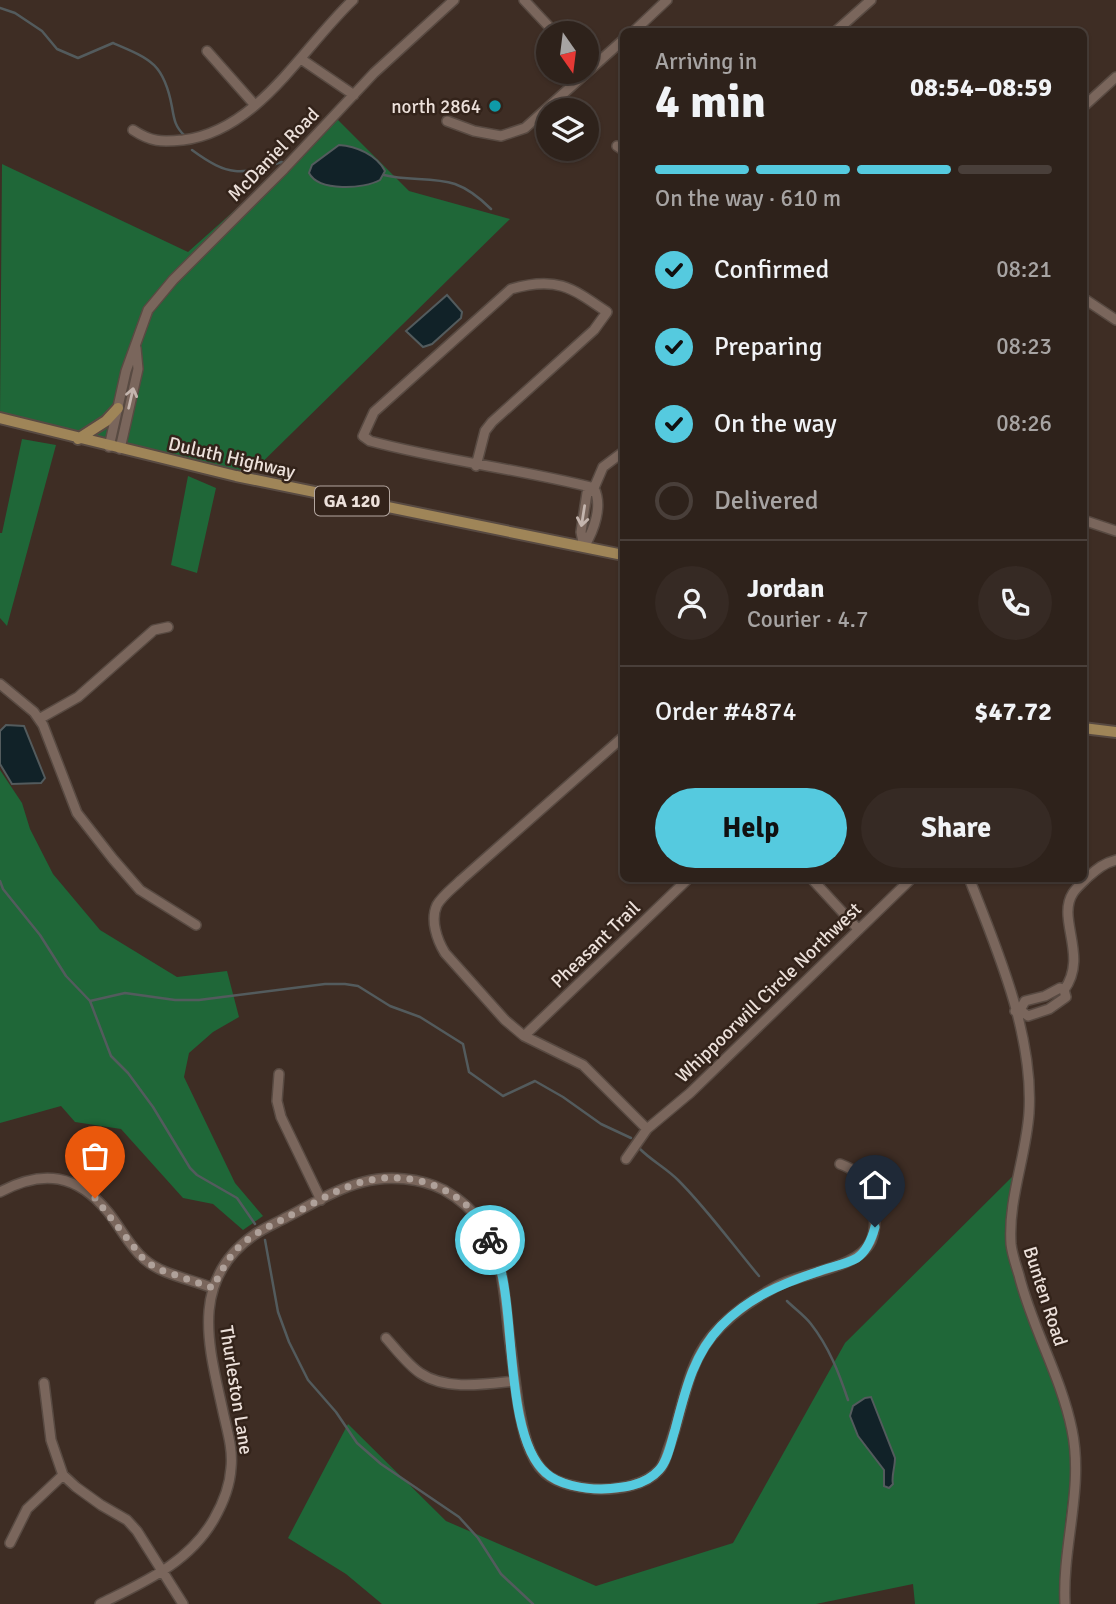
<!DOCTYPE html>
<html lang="en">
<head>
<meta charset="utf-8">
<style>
	:root { --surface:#2e221b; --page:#362a24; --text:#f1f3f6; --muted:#a7a4a3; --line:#493f3a; --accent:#55cadf }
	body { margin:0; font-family:Signika,sans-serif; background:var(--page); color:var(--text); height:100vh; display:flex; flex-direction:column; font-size:26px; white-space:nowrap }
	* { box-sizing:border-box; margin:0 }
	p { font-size:23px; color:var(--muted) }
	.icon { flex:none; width:38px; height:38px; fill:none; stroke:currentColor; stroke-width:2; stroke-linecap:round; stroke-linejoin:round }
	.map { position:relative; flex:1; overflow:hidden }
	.sheet { position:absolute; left:620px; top:28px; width:467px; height:854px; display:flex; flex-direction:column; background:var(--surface); border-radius:10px; box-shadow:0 2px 5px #0004,0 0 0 2px var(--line) }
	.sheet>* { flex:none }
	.needle { width:46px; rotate:166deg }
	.buttons { position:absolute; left:536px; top:21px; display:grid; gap:14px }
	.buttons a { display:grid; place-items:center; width:63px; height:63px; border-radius:50%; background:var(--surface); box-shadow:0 2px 5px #0004,0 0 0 2px var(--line); font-size:35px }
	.pin { position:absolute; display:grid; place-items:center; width:60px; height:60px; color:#fff; margin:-72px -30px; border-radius:50% 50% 50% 0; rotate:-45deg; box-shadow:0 0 7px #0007 }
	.pin .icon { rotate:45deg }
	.courier { position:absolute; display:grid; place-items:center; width:70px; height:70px; margin:-35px; border:5px solid #55cadf; border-radius:50%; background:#fff; color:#222; box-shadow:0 2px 9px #0007 }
	.head em { font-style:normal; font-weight:800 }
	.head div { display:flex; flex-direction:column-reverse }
	.head { display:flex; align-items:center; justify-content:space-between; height:119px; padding:0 35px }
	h1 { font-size:46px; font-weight:800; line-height:52px }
	.bar { display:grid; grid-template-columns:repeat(4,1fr); gap:10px 7px; align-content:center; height:84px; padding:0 35px }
	.bar i { height:9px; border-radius:5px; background:var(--line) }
	.bar .selected { background:var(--accent) }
	.bar p { grid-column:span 4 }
	.line { display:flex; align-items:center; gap:18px; padding:0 35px; border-top:2px solid var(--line) }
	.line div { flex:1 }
	.round { display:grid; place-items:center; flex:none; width:74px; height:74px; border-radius:37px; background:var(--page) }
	ol { padding:0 35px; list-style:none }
	li { display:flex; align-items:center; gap:21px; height:77px }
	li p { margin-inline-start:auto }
	li .icon { padding:7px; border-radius:50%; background:var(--accent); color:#111; stroke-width:4 }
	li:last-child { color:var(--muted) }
	li i { width:38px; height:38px; border:4px solid var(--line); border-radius:50% }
	.primary-button { display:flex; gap:14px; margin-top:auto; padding:14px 35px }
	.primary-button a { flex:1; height:80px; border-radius:42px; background:var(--accent); color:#111; font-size:28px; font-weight:800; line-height:80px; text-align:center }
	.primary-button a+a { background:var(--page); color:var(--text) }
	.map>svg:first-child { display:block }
	.green { fill:#1f6738 }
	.water { fill:#112228; stroke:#535b5d; stroke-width:2 }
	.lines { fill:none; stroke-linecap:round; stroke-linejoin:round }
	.stream { stroke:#535b5d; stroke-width:2.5 }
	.minor-casing { stroke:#584a42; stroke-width:12 }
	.major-casing { stroke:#584a42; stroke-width:14 }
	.minor { stroke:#7a665c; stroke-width:9 }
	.major { stroke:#9f8558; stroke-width:10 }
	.oneway { stroke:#c4b5ae }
	.done { stroke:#afa19a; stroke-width:7; stroke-dasharray:0 12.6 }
	.route { stroke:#55cadf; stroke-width:9 }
	.culture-dot { fill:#0f9aa8; stroke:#33231a; stroke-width:2.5 }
	.labels { text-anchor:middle; stroke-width:5; stroke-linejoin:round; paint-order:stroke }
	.shield { fill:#33231a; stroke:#b4a7a0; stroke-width:2 }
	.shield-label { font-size:18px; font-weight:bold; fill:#ece0da }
	.poi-label { font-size:19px; fill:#ece0da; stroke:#33231a; text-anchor:end }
	.street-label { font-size:19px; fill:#ece0da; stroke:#33231a }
</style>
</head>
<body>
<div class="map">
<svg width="1116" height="1604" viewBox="0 0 1116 1604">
	<rect width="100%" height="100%" fill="#3e2d24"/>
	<path class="green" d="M337,119L409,191L510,219L246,478L0,417L2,164L188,252Z
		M22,439L56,445L7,626L0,618V533H2Z
		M188,476L216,488L197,573L171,565Z
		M0,770L22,803L30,829L53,874L100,930L177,977L227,971L239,1017L213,1032L189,1053L184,1077L235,1183L263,1216L243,1230L213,1204L183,1198L121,1129L75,1122L61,1106L0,1123Z
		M1015,1174L1006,1245L1064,1394L1072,1466L1065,1525L1070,1604H915L913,1584L816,1604H382L346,1574L288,1538L348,1424L446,1521L596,1586L733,1543L845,1343Z"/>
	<path class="water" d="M339,145C356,146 377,155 385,171L380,180C364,189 319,192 309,173L312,165Z
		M447,295L462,312L461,318L432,344L423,347L406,331Z
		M6,725L24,726L43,773L45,778L41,783L12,784L0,764V731Z
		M871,1397L895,1458C895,1468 891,1477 893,1484L889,1488L884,1486V1470L858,1436L850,1416L853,1406L865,1398Z"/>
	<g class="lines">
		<path class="stream" d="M0,8L15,13L42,31L57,49L78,58L113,43C151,59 164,64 172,107C174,119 175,127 185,136
			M192,150C229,177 240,175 282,162
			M384,175C407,181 433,177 455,184C469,189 481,199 491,209
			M0,881L3,889L40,935L66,976L90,1001L111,1056L128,1073L153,1107L190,1168L197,1175L237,1198L255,1224
			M90,1001L125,993L175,1000H199L325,984H345L358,986L390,1006L420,1017L463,1044L469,1072L503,1096L535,1081L563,1097L601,1124L631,1138
			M640,1149C652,1161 666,1168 678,1180C707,1209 732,1244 759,1276
			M265,1240L278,1312L289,1342L308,1380L336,1412L357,1443L381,1464L459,1517L478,1538L501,1574L533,1604
			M787,1301C795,1309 805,1316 811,1324C829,1347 839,1373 848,1400"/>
		<defs>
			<path id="minor" d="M524,0L555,33
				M633,32L667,0
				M835,32L871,0
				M207,51L254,104
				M301,59L354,95
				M1083,107L1116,77
				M447,121L474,131L501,136L525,128L623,40
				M133,130C151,142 161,142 183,140C258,131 303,47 353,0
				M617,146L623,150
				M1083,298L1116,320
				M109,447L126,371L148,310L173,280L284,169L374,73L454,0
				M120,449L138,369L136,348
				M476,466L485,431L492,422L594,330L607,312C571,287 556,276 511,289L374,412L363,436L370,441C444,461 520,469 594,488
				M1083,520L1116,531
				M584,547L581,532L587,493L594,488L603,467L623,452
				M584,547C594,530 603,506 594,488
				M0,684L34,712L43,725L77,813L113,859L140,890L196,925
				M39,719L78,697L154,630L168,627
				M623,737L461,880C454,887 442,896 437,905C430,920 437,940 445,953L505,1020L524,1036L583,1065L647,1129
				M811,878L858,929
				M969,878C997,949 1034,1035 1029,1113C1026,1157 1008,1199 1011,1244C1012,1254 1016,1265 1019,1275C1032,1328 1061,1376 1072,1430C1084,1488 1062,1546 1065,1604
				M1020,1010L1025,1001L1045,996L1060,988L1064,990
				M1015,1011L1020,1010L1028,1016L1049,1009L1066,997L1064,990C1089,956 1056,919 1073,893C1076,888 1083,882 1088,877C1097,869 1104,863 1116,860
				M524,1036L689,878
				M279,1074L277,1101L281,1117L321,1200
				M626,1159L647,1129L690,1093L912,878
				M0,1192C43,1169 77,1174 108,1212C121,1228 129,1246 144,1259C162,1275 191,1279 213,1288
				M386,1338C396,1349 407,1364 420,1373C446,1391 486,1384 515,1381
				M44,1383L51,1440L63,1475L76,1487L101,1505L127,1520L137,1531L183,1604
				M10,1543L27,1509L63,1475
				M100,1604C144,1582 189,1563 214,1519C222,1505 230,1485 231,1468C233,1451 228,1433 224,1416C210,1350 187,1282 254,1235C264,1228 276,1223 287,1217C312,1204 336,1189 363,1182C388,1175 421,1178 444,1190C460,1199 473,1210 483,1225C503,1253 505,1302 509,1335C512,1358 515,1381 518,1403C522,1426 527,1456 545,1473C557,1484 580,1488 595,1489C616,1490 645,1486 659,1470C664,1465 666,1456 668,1450C683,1412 685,1369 711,1337C729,1315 753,1299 777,1286C803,1272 858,1269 871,1241C880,1220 871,1185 854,1171C850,1168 845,1166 840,1164"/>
			<path id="major" d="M0,418L236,476L623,555
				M78,439L106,421L118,408
				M1083,728L1116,732"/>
		</defs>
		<use href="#minor" class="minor-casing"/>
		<use href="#major" class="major-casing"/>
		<use href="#minor" class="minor"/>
		<use href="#major" class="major"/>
	</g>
	<defs><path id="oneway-shaft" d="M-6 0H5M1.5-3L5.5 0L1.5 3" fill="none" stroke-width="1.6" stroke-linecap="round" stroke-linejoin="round" transform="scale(1.75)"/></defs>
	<g class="oneway">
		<use href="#oneway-shaft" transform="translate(131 398) rotate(-77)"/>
		<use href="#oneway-shaft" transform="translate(583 516) rotate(99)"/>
	</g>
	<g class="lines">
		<path class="done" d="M95,1198L145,1261L158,1269L213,1288C219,1275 226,1262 235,1251C250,1234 273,1225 293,1214C317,1202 340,1187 366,1181C414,1169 472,1191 490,1240"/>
		<path class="route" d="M490,1240C494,1251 500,1263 502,1275C514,1324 507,1440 546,1473C559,1485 584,1489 601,1489C622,1488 645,1486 659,1470C668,1461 671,1442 675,1430C685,1392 693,1355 721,1326C748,1298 781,1284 817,1272C829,1267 845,1265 857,1258C867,1251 872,1238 875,1227"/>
	</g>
	<circle class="culture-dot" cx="495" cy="106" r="7"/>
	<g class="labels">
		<rect class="shield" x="315" y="486.5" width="74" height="29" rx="5"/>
		<g class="shield-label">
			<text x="352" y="507">GA 120</text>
		</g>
		<g class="poi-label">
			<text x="481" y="113">north 2864</text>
		</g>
		<g class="street-label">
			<text transform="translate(273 154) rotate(-46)" y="7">McDaniel Road</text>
			<text transform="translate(232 457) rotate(13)" y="7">Duluth Highway</text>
			<text transform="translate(595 944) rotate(-44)" y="7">Pheasant Trail</text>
			<text transform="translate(768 992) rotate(-44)" y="7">Whippoorwill Circle Northwest</text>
			<text transform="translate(1046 1296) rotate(72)" y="7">Bunten Road</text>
			<text transform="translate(237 1390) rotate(81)" y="7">Thurleston Lane</text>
		</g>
	</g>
</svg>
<div class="buttons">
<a><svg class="needle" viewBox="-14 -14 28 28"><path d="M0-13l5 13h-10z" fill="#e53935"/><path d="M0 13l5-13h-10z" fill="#a7a4a3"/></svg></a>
<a><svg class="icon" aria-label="layers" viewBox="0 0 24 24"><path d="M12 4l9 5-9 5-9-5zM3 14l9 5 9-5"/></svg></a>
</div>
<div class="pin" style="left:95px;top:1198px;background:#ea580c"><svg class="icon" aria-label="bag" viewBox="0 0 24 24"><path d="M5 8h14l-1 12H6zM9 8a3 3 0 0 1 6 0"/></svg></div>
<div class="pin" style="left:875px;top:1227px;background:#1f2937"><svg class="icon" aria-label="home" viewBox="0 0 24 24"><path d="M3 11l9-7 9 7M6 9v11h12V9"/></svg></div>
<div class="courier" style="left:490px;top:1240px"><svg class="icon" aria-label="bike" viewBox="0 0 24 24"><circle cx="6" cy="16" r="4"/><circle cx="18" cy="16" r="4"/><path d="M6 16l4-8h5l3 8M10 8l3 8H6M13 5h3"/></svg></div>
<section class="sheet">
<div class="head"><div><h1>4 min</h1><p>Arriving in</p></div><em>08:54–08:59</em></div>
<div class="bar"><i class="selected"></i><i class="selected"></i><i class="selected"></i><i></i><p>On the way · 610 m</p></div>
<ol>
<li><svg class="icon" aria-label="check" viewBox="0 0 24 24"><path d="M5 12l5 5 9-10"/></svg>Confirmed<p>08:21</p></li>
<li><svg class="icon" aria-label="check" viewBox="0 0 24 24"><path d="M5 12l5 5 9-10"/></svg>Preparing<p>08:23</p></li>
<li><svg class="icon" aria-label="check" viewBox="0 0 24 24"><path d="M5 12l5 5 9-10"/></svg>On the way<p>08:26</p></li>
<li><i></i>Delivered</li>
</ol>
<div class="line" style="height:126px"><a class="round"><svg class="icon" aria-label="person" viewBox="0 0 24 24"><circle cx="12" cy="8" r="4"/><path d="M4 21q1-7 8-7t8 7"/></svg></a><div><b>Jordan</b><p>Courier · 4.7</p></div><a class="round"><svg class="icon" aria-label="phone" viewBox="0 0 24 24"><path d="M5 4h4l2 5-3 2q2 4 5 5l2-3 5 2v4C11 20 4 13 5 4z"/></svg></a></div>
<div class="line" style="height:91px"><div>Order #4874</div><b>$47.72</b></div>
<div class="primary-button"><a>Help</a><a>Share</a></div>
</section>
</div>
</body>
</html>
